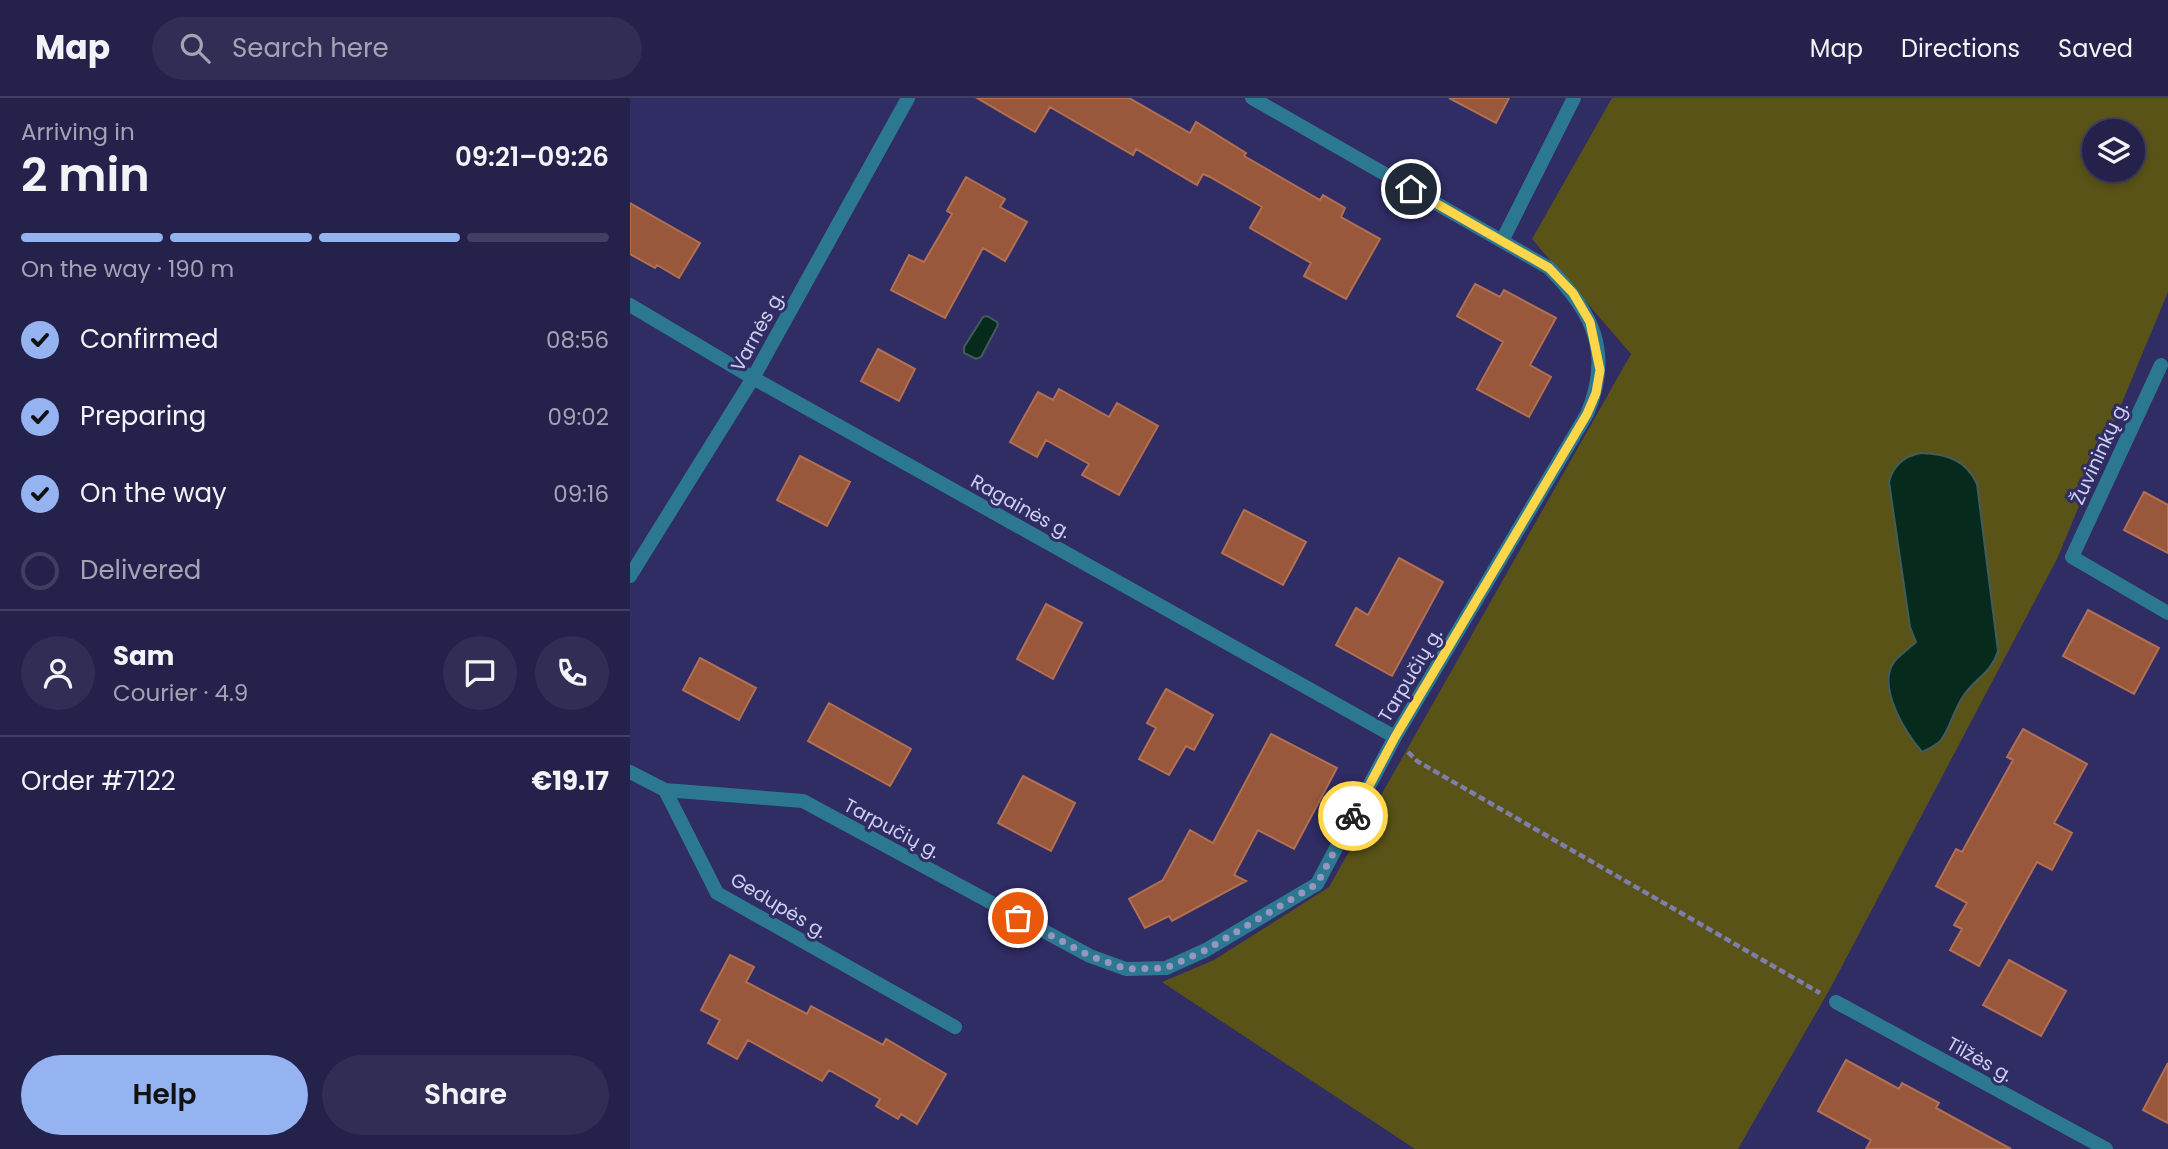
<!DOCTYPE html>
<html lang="en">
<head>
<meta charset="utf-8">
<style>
	:root { --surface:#24214b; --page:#302e55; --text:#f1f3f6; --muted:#a3a3b5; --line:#413e63; --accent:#95b2f1 }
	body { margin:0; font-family:Poppins,sans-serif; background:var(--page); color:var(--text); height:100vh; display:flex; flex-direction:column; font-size:26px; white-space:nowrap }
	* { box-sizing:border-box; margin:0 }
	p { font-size:23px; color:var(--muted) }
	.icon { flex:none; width:38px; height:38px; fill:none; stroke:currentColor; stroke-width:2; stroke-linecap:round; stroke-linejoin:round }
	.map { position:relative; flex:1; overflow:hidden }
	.side { display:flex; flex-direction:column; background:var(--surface); width:630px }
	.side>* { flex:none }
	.buttons { position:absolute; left:1452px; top:21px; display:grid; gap:14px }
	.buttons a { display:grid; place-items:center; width:63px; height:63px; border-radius:50%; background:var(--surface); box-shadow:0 4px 10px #0003,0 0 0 2px var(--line); font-size:35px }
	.pin { position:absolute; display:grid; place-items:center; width:60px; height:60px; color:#fff; margin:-30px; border:4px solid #fff; border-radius:50%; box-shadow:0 2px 7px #0007 }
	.courier { position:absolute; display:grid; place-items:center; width:70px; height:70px; margin:-35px; border:5px solid #ffd54a; border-radius:50%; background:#fff; color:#222; box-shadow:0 2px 9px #0007 }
	.summary em { font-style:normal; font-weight:600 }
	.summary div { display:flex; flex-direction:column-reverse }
	.summary { display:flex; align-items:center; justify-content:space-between; height:119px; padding:0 21px }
	h1 { font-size:46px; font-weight:600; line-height:52px }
	.bar { display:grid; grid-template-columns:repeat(4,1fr); gap:10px 7px; align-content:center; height:84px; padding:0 21px }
	.bar i { height:9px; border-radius:5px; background:var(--line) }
	.bar .current { background:var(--accent) }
	.bar p { grid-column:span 4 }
	.line { display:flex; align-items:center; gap:18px; padding:0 21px; border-top:2px solid var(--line) }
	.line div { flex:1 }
	.round { display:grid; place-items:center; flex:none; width:74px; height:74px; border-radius:37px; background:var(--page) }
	ol { padding:0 21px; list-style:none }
	li { display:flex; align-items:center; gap:21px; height:77px }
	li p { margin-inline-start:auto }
	li .icon { padding:7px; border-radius:50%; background:var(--accent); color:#111; stroke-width:4 }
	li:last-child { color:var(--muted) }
	li i { width:38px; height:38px; border:4px solid var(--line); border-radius:50% }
	.button { display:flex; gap:14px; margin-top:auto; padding:14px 21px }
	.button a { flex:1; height:80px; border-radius:42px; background:var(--accent); color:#111; font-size:28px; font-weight:600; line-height:80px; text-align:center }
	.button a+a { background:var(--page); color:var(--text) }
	header { display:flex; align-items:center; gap:42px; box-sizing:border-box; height:98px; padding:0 35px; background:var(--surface); border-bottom:2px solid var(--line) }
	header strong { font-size:33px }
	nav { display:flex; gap:38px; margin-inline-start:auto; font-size:24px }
	.search { width:490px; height:63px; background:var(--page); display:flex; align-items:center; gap:18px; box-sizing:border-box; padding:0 24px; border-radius:38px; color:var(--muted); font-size:26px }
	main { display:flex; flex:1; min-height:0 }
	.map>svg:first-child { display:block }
	.green { fill:#595318; fill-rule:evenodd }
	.water { fill:#062b1d; stroke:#425c5d; stroke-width:2 }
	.building { fill:#99583c; stroke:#b26f52; stroke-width:2 }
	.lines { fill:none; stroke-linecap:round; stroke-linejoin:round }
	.path { stroke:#7f7eab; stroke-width:4.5; stroke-dasharray:7 3.5; stroke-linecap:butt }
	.minor { stroke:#2d7891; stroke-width:14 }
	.done { stroke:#9696c0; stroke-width:7; stroke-dasharray:0 12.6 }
	.route { stroke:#ffd54a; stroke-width:9 }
	.labels { text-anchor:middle; stroke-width:6; stroke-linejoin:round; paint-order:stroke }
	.street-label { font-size:19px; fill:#cdcff1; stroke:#302c64 }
</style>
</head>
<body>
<header>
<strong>Map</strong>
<div class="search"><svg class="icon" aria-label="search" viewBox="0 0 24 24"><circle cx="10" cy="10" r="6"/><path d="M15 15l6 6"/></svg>Search here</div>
<nav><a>Map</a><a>Directions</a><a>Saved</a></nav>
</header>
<main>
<section class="side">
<div class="summary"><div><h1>2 min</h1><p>Arriving in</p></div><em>09:21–09:26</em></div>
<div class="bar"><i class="current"></i><i class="current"></i><i class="current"></i><i></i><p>On the way · 190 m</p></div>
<ol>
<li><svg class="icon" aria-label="check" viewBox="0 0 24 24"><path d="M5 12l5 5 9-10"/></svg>Confirmed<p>08:56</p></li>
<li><svg class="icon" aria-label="check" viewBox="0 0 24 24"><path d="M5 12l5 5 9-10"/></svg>Preparing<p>09:02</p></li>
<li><svg class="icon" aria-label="check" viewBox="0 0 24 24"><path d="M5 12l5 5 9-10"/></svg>On the way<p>09:16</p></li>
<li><i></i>Delivered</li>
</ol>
<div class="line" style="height:126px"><a class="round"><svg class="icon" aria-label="person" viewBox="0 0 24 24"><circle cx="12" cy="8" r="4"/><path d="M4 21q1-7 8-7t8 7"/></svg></a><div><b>Sam</b><p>Courier · 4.9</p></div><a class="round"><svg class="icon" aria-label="chat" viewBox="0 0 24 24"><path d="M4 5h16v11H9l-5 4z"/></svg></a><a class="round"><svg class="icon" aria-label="phone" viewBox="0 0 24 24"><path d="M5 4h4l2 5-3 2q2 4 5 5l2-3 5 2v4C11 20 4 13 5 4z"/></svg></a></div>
<div class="line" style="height:91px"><div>Order #7122</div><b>€19.17</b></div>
<div class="button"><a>Help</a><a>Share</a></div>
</section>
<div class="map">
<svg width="1538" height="1051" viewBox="0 0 1538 1051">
	<rect width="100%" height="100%" fill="#302c64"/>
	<path class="green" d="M982,0H1538V194L1427,461L1201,889L1108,1051H785L532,884L584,862L699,789L1001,256L902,141ZM1465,33H1503V72H1465Z"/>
	<path class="water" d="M357,218L367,224L368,227L351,259L346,261L334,255V249L353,219Z
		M1291,355C1317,356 1336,362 1347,386L1368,553C1362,574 1346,580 1334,597C1324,610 1321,629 1311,642C1307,647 1298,651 1292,654C1276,635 1249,593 1262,567C1266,559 1280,550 1286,544L1280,529L1259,384C1263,367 1275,358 1291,355Z"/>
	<path class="building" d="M347,0H499L560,35L566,24L616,55L614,58L690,102L693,97L715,110L711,119L750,141L716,201L674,178L681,165L620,130L632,109L580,79L573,76L567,87L506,51L503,57L420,9L405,34Z
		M819,0H879L866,25Z
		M336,79L375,101L370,109L397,124L375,163L353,150L315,220L261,192L279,157L294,164L322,116L317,113Z
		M0,105L70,145L49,180L27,167L25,170L0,156Z
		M845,186L870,199L874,192L926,220L900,267L921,279L899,319L847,291L873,244L827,218Z
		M248,251L285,271L269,303L231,283Z
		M429,291L479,319L487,305L528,328L489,397L452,377L459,366L416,342L407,359L380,344L408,294L423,302Z
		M170,358L220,384L197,428L147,402Z
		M1514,394L1538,407V455L1494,432Z
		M614,412L676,444L653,487L592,455Z
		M769,460L813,484L762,578L706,547L726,510L738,517Z
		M416,506L452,525L423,581L387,561Z
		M1458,512L1529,550L1504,596L1433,558Z
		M70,560L126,590L109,622L53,592Z
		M536,591L583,617L564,652L556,648L539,677L509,661L526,630L517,625Z
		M199,605L281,651L260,688L178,643Z
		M1393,631L1457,666L1424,725L1442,735L1422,772L1407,764L1349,868L1320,852L1332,831L1324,827L1337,805L1306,788L1326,751L1332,754L1383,662L1377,659Z
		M641,636L707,670L664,751L628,732L604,777L616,783L542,823L539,818L515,830L499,801L533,782L560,732L583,745Z
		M393,678L445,705L421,753L368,725Z
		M100,857L124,869L116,884L177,916L181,908L253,947L256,941L316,976L287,1026L271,1016L268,1021L246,1008L250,1001L199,972L192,983L118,942L107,961L78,945L90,922L71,912Z
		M1379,862L1436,893L1411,938L1353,907Z
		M1216,962L1269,991L1272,985L1309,1005L1306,1010L1381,1051H1236L1241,1042L1188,1013Z
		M1538,965V1025L1513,1012Z"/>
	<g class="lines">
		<path class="path" d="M778,654L787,663L1190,895"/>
		<path class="minor" d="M872,143L944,0
			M0,207L123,280L765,639
			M1531,267L1442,459L1538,515
			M0,478L123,280L278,0
			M0,674L35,692L87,795L325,929
			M35,692L173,703L460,858L496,871L536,870L576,852L687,786L765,639L957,316C983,255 963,214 919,170L622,0
			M1206,904L1476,1051"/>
	</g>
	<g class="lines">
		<path class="done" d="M388,820L460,858L496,871L536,870L576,852L687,786L723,718"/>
		<path class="route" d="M723,718L765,639L957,316L966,295L970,272L960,224L943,195L919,170L781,91"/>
	</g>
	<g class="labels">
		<g class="street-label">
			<text transform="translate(127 233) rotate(-61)" y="7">Varnės g.</text>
			<text transform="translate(1469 355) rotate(-65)" y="7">Žuvininkų g.</text>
			<text transform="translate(391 408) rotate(29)" y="7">Ragainės g.</text>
			<text transform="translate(780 577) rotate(-59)" y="7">Tarpučių g.</text>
			<text transform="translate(262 730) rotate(28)" y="7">Tarpučių g.</text>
			<text transform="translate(149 807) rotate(31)" y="7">Gedupės g.</text>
			<text transform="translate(1350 961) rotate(29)" y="7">Tilžės g.</text>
		</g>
	</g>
</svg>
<div class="buttons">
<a><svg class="icon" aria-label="layers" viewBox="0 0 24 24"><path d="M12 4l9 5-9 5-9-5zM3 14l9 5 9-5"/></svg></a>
</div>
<div class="pin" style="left:388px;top:820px;background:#ea580c"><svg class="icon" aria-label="bag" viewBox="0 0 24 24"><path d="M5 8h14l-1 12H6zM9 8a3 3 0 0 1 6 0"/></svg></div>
<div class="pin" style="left:781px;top:91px;background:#1f2937"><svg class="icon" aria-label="home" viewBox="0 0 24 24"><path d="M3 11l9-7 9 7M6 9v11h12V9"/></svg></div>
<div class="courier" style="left:723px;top:718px"><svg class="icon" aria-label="bike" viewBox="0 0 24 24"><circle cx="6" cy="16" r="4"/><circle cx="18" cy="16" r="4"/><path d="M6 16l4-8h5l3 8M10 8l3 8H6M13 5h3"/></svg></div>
</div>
</main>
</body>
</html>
